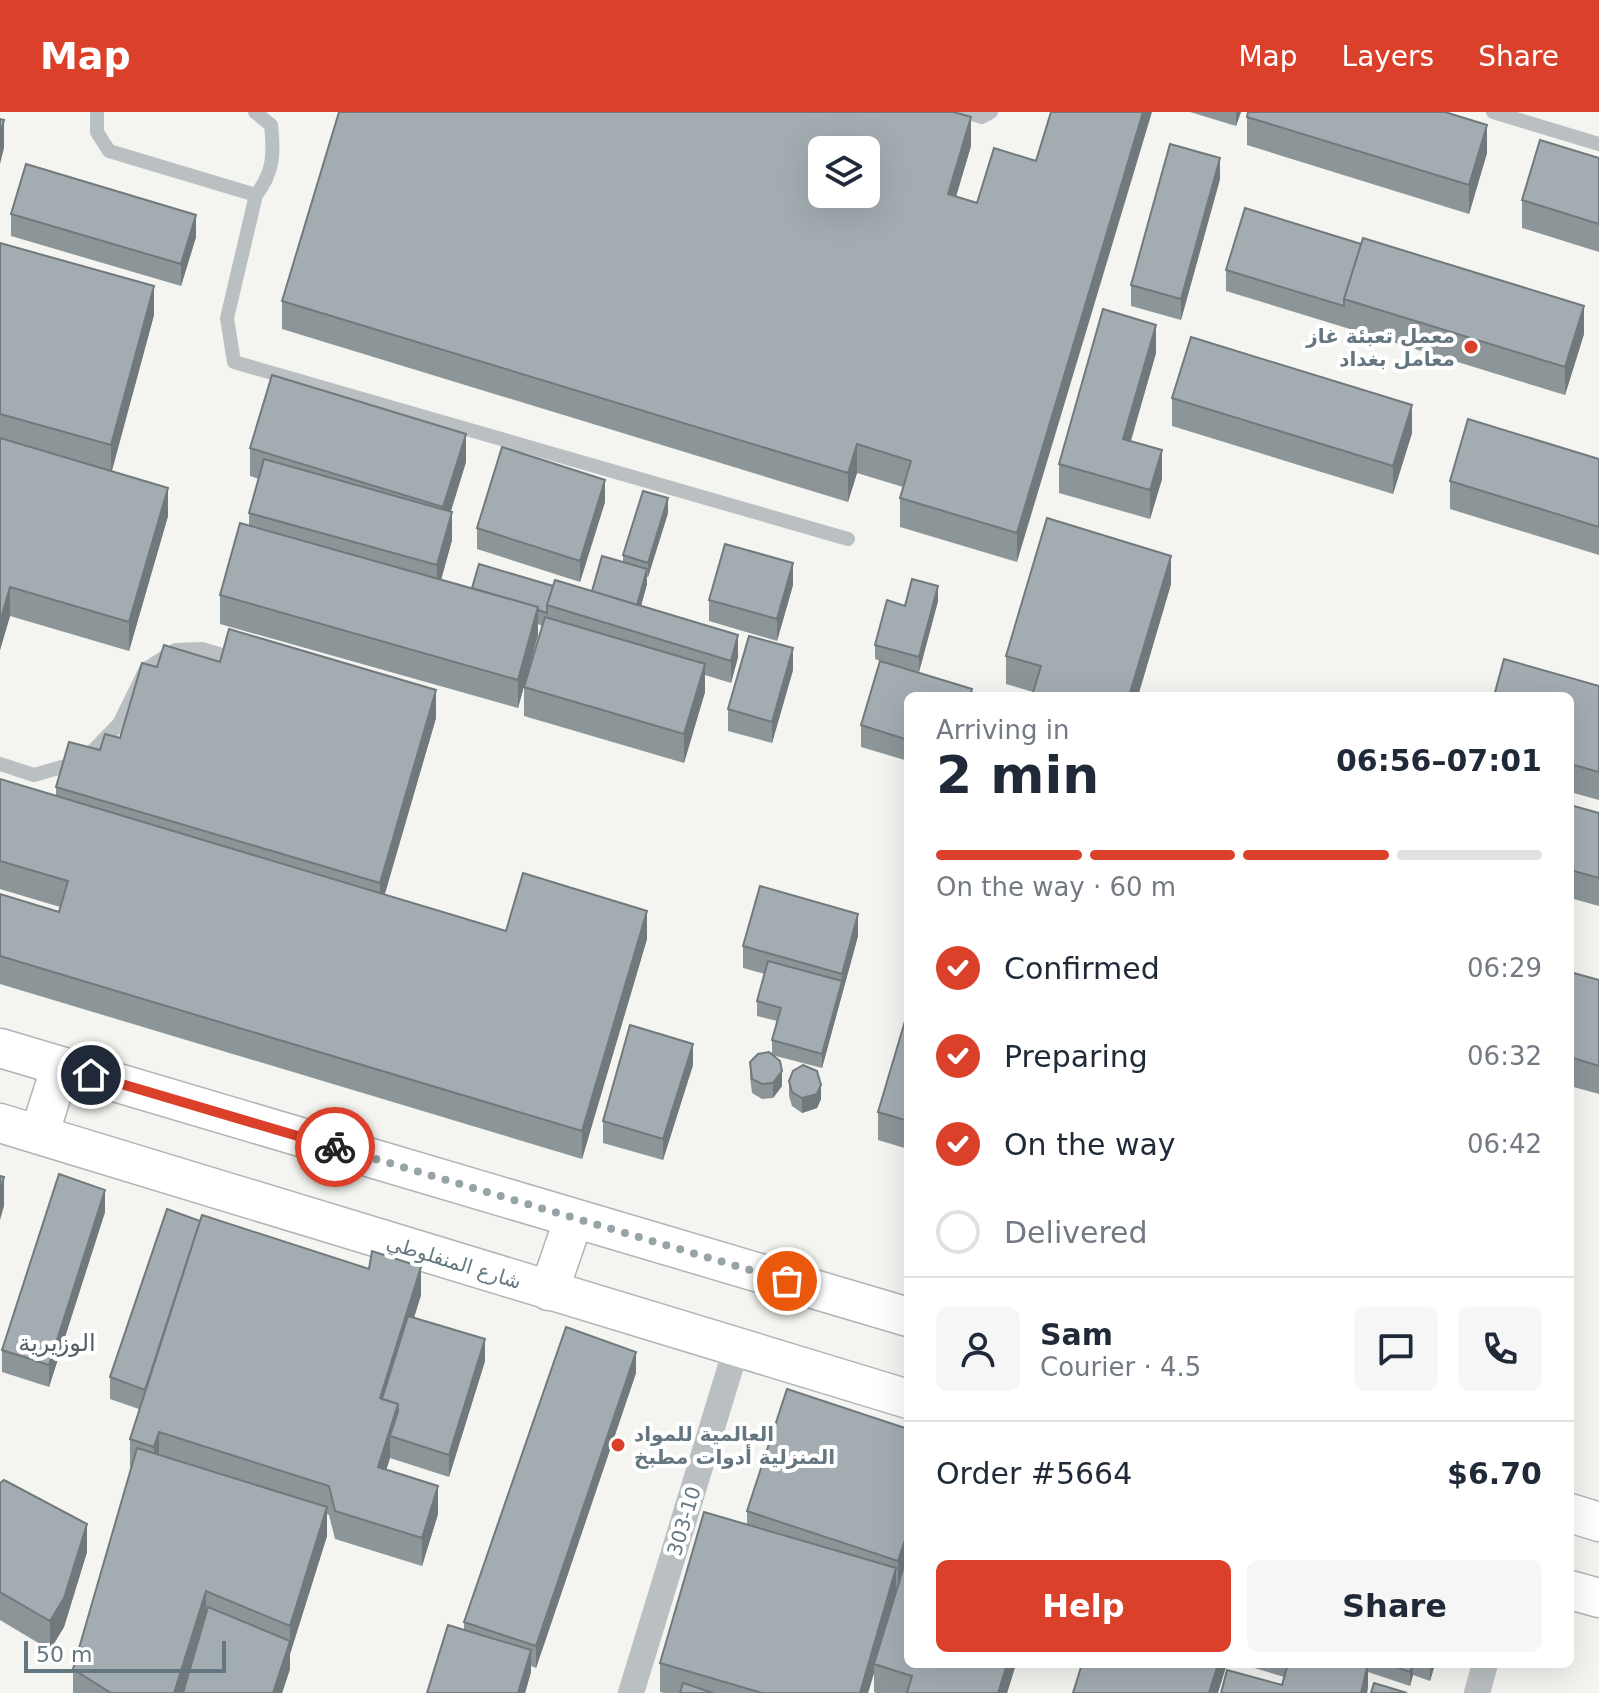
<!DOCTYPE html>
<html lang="en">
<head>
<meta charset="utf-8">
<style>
	:root { --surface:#fff; --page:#f6f6f7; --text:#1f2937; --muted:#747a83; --line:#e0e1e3; --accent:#db412a }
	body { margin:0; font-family:"DejaVu Sans","Noto Naskh Arabic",sans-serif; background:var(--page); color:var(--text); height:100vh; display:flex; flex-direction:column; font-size:30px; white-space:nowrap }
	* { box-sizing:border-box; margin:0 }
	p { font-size:26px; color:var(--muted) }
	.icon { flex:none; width:44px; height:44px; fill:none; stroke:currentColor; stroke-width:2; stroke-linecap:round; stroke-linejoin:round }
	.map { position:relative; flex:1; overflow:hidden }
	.details { position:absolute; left:904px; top:580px; width:670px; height:976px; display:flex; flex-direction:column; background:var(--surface); border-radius:12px; box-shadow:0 8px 32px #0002 }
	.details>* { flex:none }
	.controls { position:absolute; left:808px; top:24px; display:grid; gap:16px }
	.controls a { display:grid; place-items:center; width:72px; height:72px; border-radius:12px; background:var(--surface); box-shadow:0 8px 32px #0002; font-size:40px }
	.scale { position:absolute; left:24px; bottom:20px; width:202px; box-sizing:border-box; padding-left:8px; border:4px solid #647780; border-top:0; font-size:22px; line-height:28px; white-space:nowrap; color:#647780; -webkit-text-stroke:6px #fff; paint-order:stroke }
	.pin { position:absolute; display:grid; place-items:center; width:68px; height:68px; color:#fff; margin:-34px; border:4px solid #fff; border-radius:50%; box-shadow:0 2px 8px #0007 }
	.courier { position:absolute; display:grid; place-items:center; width:80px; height:80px; margin:-40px; border:6px solid #db412a; border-radius:50%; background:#fff; color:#222; box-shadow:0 2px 10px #0007 }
	.headline em { font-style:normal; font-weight:600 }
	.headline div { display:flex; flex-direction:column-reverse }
	.headline { display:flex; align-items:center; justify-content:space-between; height:136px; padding:0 32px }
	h1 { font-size:52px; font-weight:600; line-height:60px }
	.bar { display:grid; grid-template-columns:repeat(4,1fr); gap:12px 8px; align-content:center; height:96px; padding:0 32px }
	.bar i { height:10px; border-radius:6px; background:var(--line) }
	.bar .current { background:var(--accent) }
	.bar p { grid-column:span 4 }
	.line { display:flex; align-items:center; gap:20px; padding:0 32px; border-top:2px solid var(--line) }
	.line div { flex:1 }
	.round { display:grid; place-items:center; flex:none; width:84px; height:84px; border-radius:12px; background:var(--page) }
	ol { padding:0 32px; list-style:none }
	li { display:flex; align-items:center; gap:24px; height:88px }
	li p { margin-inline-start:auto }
	li .icon { padding:8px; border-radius:50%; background:var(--accent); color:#fff; stroke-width:4 }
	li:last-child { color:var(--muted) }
	li i { width:44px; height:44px; border:4px solid var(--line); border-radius:50% }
	.cta { display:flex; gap:16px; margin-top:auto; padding:16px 32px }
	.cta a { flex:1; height:92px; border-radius:12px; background:var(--accent); color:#fff; font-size:32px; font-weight:600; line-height:92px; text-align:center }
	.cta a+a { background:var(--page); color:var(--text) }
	header { display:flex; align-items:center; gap:48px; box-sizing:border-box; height:112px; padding:0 40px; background:var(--accent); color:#fff }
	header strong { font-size:38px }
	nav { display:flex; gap:44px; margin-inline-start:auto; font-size:28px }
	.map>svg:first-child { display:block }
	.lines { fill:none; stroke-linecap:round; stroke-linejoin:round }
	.secondary-casing { stroke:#afb6b9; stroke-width:41 }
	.lane { stroke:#bac0c2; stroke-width:14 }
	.street { stroke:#bac0c2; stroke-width:26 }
	.secondary { stroke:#fff; stroke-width:38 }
	.wall { fill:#8c9598 }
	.shaded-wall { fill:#72797c }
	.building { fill:#a3adb1; stroke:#72797c; stroke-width:2; fill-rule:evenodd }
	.done { stroke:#96a3a7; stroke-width:8; stroke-dasharray:0 14.4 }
	.route { stroke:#db412a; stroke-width:10 }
	.poi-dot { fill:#db412a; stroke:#fff; stroke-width:3 }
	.labels { text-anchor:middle; stroke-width:8; stroke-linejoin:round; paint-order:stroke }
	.poi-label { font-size:20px; font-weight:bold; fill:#647780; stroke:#fff; text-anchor:end }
	.street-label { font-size:20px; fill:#647780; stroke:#fff }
	.quarter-label { font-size:24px; fill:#525f66; stroke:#fff }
</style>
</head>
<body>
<header>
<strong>Map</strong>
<nav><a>Map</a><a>Layers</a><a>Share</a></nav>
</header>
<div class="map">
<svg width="1599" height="1581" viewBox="0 0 1599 1581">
	<rect width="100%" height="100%" fill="#f4f4f0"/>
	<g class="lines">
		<defs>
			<path id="secondary" d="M0,936L908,1205
				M0,1011L908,1287
				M39,1023L61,954
				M549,1179L574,1106
				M1570,1401L1599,1410
				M1570,1478L1599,1486"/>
		</defs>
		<use href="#secondary" class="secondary-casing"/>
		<path class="lane" d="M97,0V20L109,39L256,83C274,60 274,41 271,13L255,0
			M966,0L982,5L991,0
			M1493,0L1599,32
			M256,83L227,206L234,250L848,427
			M0,652L34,663L83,649L119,612L146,557L176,538L202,537L239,548"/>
		<path class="street" d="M631,1581L736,1237
			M1477,1581L1485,1552"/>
		<use href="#secondary" class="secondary"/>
	</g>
	<path class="wall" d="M1190,0H1241L1236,14Z
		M1247,5L1487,41L1469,102L1247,33Z
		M971,34L956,85L977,91L1036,49L1017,450L900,415V386L903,375L857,361L848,390L282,217V189Z
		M1599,46V140L1522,116V88Z
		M1220,67L1181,208L1131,194V173Z
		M11,102L196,125L181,174L11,124Z
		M0,131L154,203L112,359L168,404L129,539L10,504L0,538Z
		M1226,158L1584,222L1565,283L1226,179Z
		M1156,241L1131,329L1162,367L1150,407L1059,381V352Z
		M1172,286L1412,321L1393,382L1172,314Z
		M250,336L466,350L451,399L452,428L441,468L472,476L553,474L592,479L623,450V443L668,401L648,465H647V472L641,494L738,545L731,571L705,563V580L684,651L524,604V575L542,514L538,512V523L518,596L220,512V483L249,413V401L259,367L250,364Z
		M1599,347V443L1450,397V369Z
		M605,390L580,470L477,437V416Z
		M1171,472L1138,584H1032L1033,580L1006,572V544Z
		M793,473L777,529L709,509V488Z
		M938,489L919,560L884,550L972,584H908V649L861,635V613L880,549L875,547V533L905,494Z
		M220,550L436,606L384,783L506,819L647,827L582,1047L0,872V782L59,800L60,795L0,777V667L56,684V675L100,638L120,626L157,555Z
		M793,558L772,631L728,619V597Z
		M1599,574V688L1570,680V584Z
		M1570,693L1599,701V794L1570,786Z
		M858,824L822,956L772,943L782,974L773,986L762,987L752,981L750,965V950L772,942V928L777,909L757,904V889L765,862L743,856V834Z
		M1570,860L1599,868V982L1570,974Z
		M908,899V1037L878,1028V1000Z
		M693,953L663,1048L603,1031V1009Z
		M789,969L821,987L817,996L802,1001L792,994L789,984Z
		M105,1100L49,1275L2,1260V1238Z
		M421,1183L414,1206L485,1249L449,1365L390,1346L386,1358L438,1402L422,1454L335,1427L329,1403L327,1402V1424L290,1542V1557L282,1581H73V1557L132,1356L130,1355V1327L139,1297L110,1287V1265Z
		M636,1261L536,1556L531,1554V1560L525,1581H427L464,1517V1510Z
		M787,1277L1016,1552L1007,1581H876L874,1580V1561L868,1581H664L660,1580V1551L747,1412V1399Z
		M0,1371L87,1440L64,1515L50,1538L0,1508Z
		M1241,1552H1435L1430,1569L1413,1563L1410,1574L1368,1560V1574L1367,1581H1221L1282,1573L1284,1565Z"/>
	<path class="shaded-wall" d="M1143,0H1152L1017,450V421Z
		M1236,0H1241L1236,14Z
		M971,5V34L948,111V82Z
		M4,8V36L0,52V23Z
		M1487,13V41L1469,102V73Z
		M1220,46V67L1181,208V187Z
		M196,103V125L181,174V152Z
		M154,174V203L111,361V333Z
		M1584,194V222L1565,283V255Z
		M1156,213V241L1123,355V327Z
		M1412,293V321L1393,382V354Z
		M466,322V350L443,424V395Z
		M857,332V361L848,390V361Z
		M1162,338V367L1150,407V378Z
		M605,368V390L580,470V449Z
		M168,376V404L129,539V510Z
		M668,386V401L648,465V451Z
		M452,400V428L437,482V453Z
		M1171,444V472L1138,584H1129Z
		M793,451V473L777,529V507Z
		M647,457V472L637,508V494Z
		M938,474V489L919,560V545Z
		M10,475V504L0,538V510Z
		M538,495V523L518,596V568Z
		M738,523V545L731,571V549Z
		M793,536V558L772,631V610Z
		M705,552V580L684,651V622Z
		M436,578V606L380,799V771Z
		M647,799V827L582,1047V1019Z
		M858,802V824L822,956V942Z
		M693,932V953L663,1048V1027Z
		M782,959V974L773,986V971Z
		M821,973V987L817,996L802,1001V986Z
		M4,1065V1094L0,1108V1080Z
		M105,1078V1100L49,1275V1253Z
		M421,1155V1183L386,1295L380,1286Z
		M485,1227V1249L449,1365V1343Z
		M636,1240V1261L536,1556V1534Z
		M398,1292L396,1326L390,1324V1346L378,1384V1355Z
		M159,1320V1349L154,1363V1335Z
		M438,1374V1402L422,1454V1426Z
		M327,1395V1424L290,1542V1557L282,1581H273L290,1529V1514Z
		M87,1412V1440L64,1515L50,1538V1509Z
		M908,1419V1447L898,1477V1449Z
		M896,1456V1484L874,1552V1561L868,1581H860Z
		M206,1479V1507L183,1581H174Z
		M531,1538V1560L525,1581H518Z
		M1007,1552H1016L1007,1581H998Z
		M1218,1552H1227L1218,1581H1209Z
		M1368,1552V1574L1367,1581H1361Z
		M1412,1552H1413V1563L1410,1574V1560Z
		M1430,1552H1435L1430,1569Z"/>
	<path class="building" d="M339,0H954L971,5L948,82L977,91L994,36L1036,49L1051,0H1143L1017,421L900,386L911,349L857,332L848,361L282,189ZM822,38H866V82H822Z
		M1248,0H1445L1487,13L1469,73L1247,5Z
		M0,7L4,8L0,23Z
		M1540,28L1599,46V112L1522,88Z
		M1170,32L1220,46L1181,187L1131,173Z
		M26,52L196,103L181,152L11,102Z
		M1245,96L1361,132L1344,187V194L1226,158Z
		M1363,126L1584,194L1565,255L1344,187Z
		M0,131L154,174L111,333L0,302Z
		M1103,197L1156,213L1123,327L1162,338L1150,378L1059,352Z
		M1191,225L1412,293L1393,354L1172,286Z
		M272,263L466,322L443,395L250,336Z
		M1468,307L1599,347V415L1450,369Z
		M0,326L168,376L129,510L10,475L0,510Z
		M502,335L605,368L580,449L477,416Z
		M264,347L452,400L437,453L249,401Z
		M643,379L668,386L648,451L623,443Z
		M1047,406L1171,444L1129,584H1032L1041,554L1006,544Z
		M240,411L538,495L518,568L220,483Z
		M725,432L793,451L777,507L709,488Z
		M602,444L647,457L637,493L592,479Z
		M479,452L553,474L547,493V501L538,498V495L472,476Z
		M912,467L938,474L919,545L875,533L887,488L905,494Z
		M555,468L738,523L731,549L547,493Z
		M545,505L705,552L684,622L524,575Z
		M229,517L436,578L380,771L56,675L69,630L100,638L105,622L120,626L142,551L157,555L164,533L220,550Z
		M749,524L793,536L772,610L728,597Z
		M1504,547L1599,574V660L1570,652V584H1494Z
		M880,549L972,577L970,584H908V628L861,613Z
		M0,667L506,819L523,761L647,799L582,1019L0,844V782L59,800L68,769L0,749Z
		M1570,693L1599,701V766L1570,758Z
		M760,774L858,802L842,862L743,834Z
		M768,849L842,869L822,942L772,928L781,896L757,889Z
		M1570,860L1599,868V954L1570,945Z
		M908,899V1009L878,1000Z
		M630,913L693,932L663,1027L603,1009Z
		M769,940L780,949L782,959L773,971L762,972L752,967L750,950L758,942Z
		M803,953L817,959L821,973L817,982L802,986L792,980L789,969L793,959Z
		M59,1062L105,1078L49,1253L2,1238Z
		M0,1064L4,1065L0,1080Z
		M167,1097L200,1109L145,1278L110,1265Z
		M202,1103L369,1157L372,1139L421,1155L380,1286L398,1292L378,1355L438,1374L422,1426L335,1399L329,1374L159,1320L154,1335L130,1327Z
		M408,1204L485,1227L449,1343L390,1324L398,1299V1292L382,1287Z
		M566,1215L636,1240L536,1534L464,1510Z
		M787,1277L908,1317V1419L898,1449L747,1399Z
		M137,1336L327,1395L290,1514L206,1479L174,1581H111L73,1557Z
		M4,1368L87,1412L64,1486L50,1509L0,1480V1371Z
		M704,1400L896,1456L860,1581H762L660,1551Z
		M908,1441V1552H1007L998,1581H907L912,1564L874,1552Z
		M208,1495L290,1529L273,1581H183Z
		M448,1513L531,1538L518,1581H427Z
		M1082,1552H1218L1209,1581H1073Z
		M1288,1552H1368L1361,1581H1221L1227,1558L1282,1573Z
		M1388,1552H1412L1410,1560Z
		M683,1571L713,1581H680Z
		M1374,1571L1407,1581H1371Z"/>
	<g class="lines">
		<path class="done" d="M335,1035L787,1169"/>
		<path class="route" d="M91,963L335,1035"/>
	</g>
	<g class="poi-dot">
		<circle cx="1471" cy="235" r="8"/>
		<circle cx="618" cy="1333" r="8"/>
	</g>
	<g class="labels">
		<g class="poi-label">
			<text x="1455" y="231">معمل تعبئة غاز<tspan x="1455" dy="23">معامل بغداد</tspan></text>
			<text x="634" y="1329" text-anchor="start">العالمية للمواد<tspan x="634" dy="23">المنزلية أدوات مطبخ</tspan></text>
		</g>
		<g class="street-label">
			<text transform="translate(454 1150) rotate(17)" y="7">شارع المنفلوطي</text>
			<text transform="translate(684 1409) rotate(-73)" y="7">303-10</text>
		</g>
		<g class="quarter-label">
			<text x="57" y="1239">الوزيرية</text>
		</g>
	</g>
</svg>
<div class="controls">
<a><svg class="icon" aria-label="layers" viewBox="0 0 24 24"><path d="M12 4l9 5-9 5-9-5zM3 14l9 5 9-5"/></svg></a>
</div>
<div class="scale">50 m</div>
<div class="pin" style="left:787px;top:1169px;background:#ea580c"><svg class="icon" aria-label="bag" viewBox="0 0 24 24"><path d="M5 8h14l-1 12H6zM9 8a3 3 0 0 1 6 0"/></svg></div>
<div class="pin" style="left:91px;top:963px;background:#1f2937"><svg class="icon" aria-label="home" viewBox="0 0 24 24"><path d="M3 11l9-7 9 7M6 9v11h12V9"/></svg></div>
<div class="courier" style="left:335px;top:1035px"><svg class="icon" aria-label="bike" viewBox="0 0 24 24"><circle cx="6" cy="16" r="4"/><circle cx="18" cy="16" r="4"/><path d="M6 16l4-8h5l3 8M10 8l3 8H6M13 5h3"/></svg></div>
<section class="details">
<div class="headline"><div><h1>2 min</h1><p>Arriving in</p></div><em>06:56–07:01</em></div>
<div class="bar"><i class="current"></i><i class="current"></i><i class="current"></i><i></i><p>On the way · 60 m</p></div>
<ol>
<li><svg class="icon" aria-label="check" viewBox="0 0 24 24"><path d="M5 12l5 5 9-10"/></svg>Confirmed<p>06:29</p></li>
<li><svg class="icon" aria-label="check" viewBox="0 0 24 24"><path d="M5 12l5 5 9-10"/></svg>Preparing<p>06:32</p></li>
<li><svg class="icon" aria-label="check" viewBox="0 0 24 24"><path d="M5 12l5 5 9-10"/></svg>On the way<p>06:42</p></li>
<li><i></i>Delivered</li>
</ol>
<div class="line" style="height:144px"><a class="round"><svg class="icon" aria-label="person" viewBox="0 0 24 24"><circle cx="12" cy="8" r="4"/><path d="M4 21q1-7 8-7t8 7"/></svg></a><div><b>Sam</b><p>Courier · 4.5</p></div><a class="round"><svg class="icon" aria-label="chat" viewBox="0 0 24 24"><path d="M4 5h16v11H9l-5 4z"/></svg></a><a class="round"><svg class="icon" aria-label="phone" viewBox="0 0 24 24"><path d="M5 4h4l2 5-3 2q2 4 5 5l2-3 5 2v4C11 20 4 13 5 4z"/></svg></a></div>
<div class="line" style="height:104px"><div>Order #5664</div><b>$6.70</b></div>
<div class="cta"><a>Help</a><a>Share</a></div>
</section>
</div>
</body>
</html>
